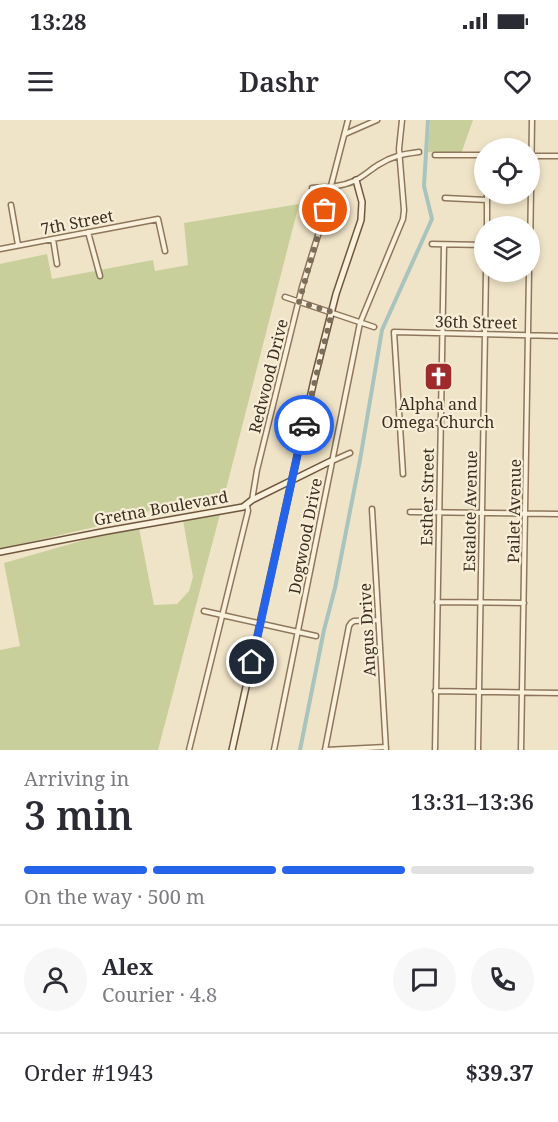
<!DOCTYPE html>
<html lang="en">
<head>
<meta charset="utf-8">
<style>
	:root { --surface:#fff; --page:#f7f7f7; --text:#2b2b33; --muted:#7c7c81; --line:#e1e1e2; --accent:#2563eb }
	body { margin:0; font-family:"Noto Serif",serif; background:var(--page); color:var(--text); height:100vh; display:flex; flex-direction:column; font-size:22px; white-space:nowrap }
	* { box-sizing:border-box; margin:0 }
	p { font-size:20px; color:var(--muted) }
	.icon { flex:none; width:33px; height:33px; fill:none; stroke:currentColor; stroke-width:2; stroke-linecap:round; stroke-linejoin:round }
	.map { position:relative; height:630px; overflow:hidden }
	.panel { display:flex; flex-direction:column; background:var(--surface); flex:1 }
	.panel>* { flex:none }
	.fabs { position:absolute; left:474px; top:18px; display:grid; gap:12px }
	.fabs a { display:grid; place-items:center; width:66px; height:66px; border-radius:50%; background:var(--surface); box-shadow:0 3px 9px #0003; font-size:30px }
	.pin { position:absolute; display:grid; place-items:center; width:51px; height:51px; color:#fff; margin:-26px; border:3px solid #fff; border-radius:50%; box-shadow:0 2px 6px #0007 }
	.courier { position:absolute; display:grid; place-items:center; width:60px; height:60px; margin:-30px; border:4px solid #2563eb; border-radius:50%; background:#fff; color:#222; box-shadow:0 2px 8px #0007 }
	.summary em { font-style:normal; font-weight:600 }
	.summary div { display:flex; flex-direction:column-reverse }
	.summary { display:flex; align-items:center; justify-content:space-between; height:102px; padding:0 24px }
	h1 { font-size:39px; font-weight:600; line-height:45px }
	.bar { display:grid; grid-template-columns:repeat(4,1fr); gap:9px 6px; align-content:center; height:72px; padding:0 24px }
	.bar i { height:8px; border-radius:4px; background:var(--line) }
	.bar .on { background:var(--accent) }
	.bar p { grid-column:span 4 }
	.line { display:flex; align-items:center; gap:15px; padding:0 24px; border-top:2px solid var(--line) }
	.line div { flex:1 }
	.round { display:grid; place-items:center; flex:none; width:63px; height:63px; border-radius:32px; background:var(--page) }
	.status { display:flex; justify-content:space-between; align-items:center; height:42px; padding:0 30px; background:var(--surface); direction:ltr }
	.status svg { height:16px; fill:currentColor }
	header { display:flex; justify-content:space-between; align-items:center; height:78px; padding:0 24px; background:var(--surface); font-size:27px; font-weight:600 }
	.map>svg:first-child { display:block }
	.green { fill:#c9cf9b }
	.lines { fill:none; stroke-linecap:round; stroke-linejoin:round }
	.canal { stroke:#a9c4bc; stroke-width:4 }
	.street-casing { stroke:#8d765c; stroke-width:7 }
	.secondary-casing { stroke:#6f573f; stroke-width:8 }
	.street { stroke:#faf1dc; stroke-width:4 }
	.secondary { stroke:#faf1dc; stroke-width:5 }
	.done { stroke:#7c6e5b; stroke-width:6; stroke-dasharray:0 10.8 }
	.route { stroke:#2563eb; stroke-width:8 }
	.labels { text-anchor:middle; stroke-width:4.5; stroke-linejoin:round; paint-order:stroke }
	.street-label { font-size:16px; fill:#3d2e20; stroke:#f7eed8 }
	.poi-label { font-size:16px; fill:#3d2e20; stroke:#f7eed8 }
</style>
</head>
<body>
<div class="status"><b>13:28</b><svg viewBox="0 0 49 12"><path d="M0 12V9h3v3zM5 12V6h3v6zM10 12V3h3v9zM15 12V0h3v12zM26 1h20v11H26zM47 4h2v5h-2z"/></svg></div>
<header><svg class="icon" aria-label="menu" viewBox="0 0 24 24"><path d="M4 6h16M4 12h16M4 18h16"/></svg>Dashr<svg class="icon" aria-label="heart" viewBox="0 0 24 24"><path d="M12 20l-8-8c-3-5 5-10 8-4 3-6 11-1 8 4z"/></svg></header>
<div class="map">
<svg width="558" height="630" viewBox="0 0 558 630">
	<rect width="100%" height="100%" fill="#f0e4c8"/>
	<path class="green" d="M430,0H473L461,34L428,32Z
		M299,84L224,377L108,399L99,406L0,429V144L47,134L52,159L153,140L155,151L188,145L184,103Z
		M220,394L158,630H0V530L20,526L4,443L88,419L139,408L154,485L177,484L189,471L193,457L183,400Z"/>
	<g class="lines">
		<path class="canal" d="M300,630L324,510L335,468L360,340L382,210L432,99L424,66L428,0"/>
		<defs>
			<path id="street" d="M345,14L377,0
				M435,35H484
				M530,36H558
				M312,68C326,67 341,67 354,61C363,57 370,50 378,45C392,36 403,34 419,32
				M445,78L487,80
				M11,85L18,125
				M487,106V74
				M88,112L100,156
				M53,119L57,144
				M432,124L484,125
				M0,129L158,99L165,131
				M530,136L532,0
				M285,177L374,207
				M400,303H440
				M332,341L350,333
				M403,354L394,212L558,216
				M252,380L257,350L302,167L319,112L348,0
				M372,389L386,630
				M410,392L558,394
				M437,482L524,483
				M204,491L316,516
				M435,571L558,573
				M189,630L248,391L247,385
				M274,630L360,203L403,99L404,90L399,29L402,0
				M325,630L349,506L351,503L354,501L378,500
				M325,630L386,627
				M435,630L444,125
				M478,630L486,152
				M521,630L529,152"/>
			<path id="secondary" d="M0,432L107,411L243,387L252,380L331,341
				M232,630L314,260L336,174L361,100L362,82L356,60"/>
		</defs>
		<use href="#street" class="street-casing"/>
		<use href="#secondary" class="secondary-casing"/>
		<use href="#street" class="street"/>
		<use href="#secondary" class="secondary"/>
	</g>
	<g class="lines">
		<path class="done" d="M304,305L332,192L299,182L325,90"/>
		<path class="route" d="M252,542L304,305"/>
	</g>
	<defs>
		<symbol id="church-square" viewBox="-11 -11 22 22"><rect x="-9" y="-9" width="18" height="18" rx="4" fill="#9e2a2b" stroke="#f7eed8"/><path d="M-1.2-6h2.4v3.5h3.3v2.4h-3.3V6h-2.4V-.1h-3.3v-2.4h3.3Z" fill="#fff"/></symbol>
	</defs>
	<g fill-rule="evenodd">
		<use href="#church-square" x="422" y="240" width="33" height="33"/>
	</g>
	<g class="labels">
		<g class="street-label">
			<text transform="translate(77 102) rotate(-11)" y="6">7th Street</text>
			<text transform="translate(476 202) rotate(1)" y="6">36th Street</text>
			<text transform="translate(268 256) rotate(-76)" y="6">Redwood Drive</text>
			<text transform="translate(427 377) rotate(-89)" y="6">Esther Street</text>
			<text transform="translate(161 388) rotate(-10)" y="6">Gretna Boulevard</text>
			<text transform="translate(470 391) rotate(-89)" y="6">Estalote Avenue</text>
			<text transform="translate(514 391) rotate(-89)" y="6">Pailet Avenue</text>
			<text transform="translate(305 416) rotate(-79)" y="6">Dogwood Drive</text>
			<text transform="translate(367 510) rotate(-93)" y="6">Angus Drive</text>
		</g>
		<g class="poi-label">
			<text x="438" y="290">Alpha and<tspan x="438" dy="18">Omega Church</tspan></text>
		</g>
	</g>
</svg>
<div class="fabs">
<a><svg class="icon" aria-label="locate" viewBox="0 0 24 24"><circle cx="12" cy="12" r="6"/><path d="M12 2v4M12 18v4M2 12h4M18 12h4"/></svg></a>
<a><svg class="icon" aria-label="layers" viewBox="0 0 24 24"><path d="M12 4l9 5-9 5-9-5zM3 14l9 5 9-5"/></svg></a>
</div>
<div class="pin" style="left:325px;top:90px;background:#ea580c"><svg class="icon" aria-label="bag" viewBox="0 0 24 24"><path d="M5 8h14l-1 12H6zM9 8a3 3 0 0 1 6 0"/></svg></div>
<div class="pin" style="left:252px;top:542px;background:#1f2937"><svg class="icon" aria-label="home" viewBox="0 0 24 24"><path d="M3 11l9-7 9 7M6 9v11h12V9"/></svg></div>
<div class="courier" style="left:304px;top:305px"><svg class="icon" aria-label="car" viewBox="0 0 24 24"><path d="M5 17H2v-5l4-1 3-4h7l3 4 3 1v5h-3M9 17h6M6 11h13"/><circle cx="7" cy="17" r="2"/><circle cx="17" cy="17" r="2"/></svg></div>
</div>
<section class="panel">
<div class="summary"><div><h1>3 min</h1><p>Arriving in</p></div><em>13:31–13:36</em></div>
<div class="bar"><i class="on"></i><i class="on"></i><i class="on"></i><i></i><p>On the way · 500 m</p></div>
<div class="line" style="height:108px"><a class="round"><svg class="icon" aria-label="person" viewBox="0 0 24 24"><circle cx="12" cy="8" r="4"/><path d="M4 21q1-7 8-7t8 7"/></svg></a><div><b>Alex</b><p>Courier · 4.8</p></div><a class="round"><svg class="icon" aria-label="chat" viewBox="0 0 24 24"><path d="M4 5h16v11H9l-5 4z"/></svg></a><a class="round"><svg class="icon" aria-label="phone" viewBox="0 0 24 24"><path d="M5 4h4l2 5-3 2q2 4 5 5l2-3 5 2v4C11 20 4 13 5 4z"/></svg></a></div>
<div class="line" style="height:78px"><div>Order #1943</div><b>$39.37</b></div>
</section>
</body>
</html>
